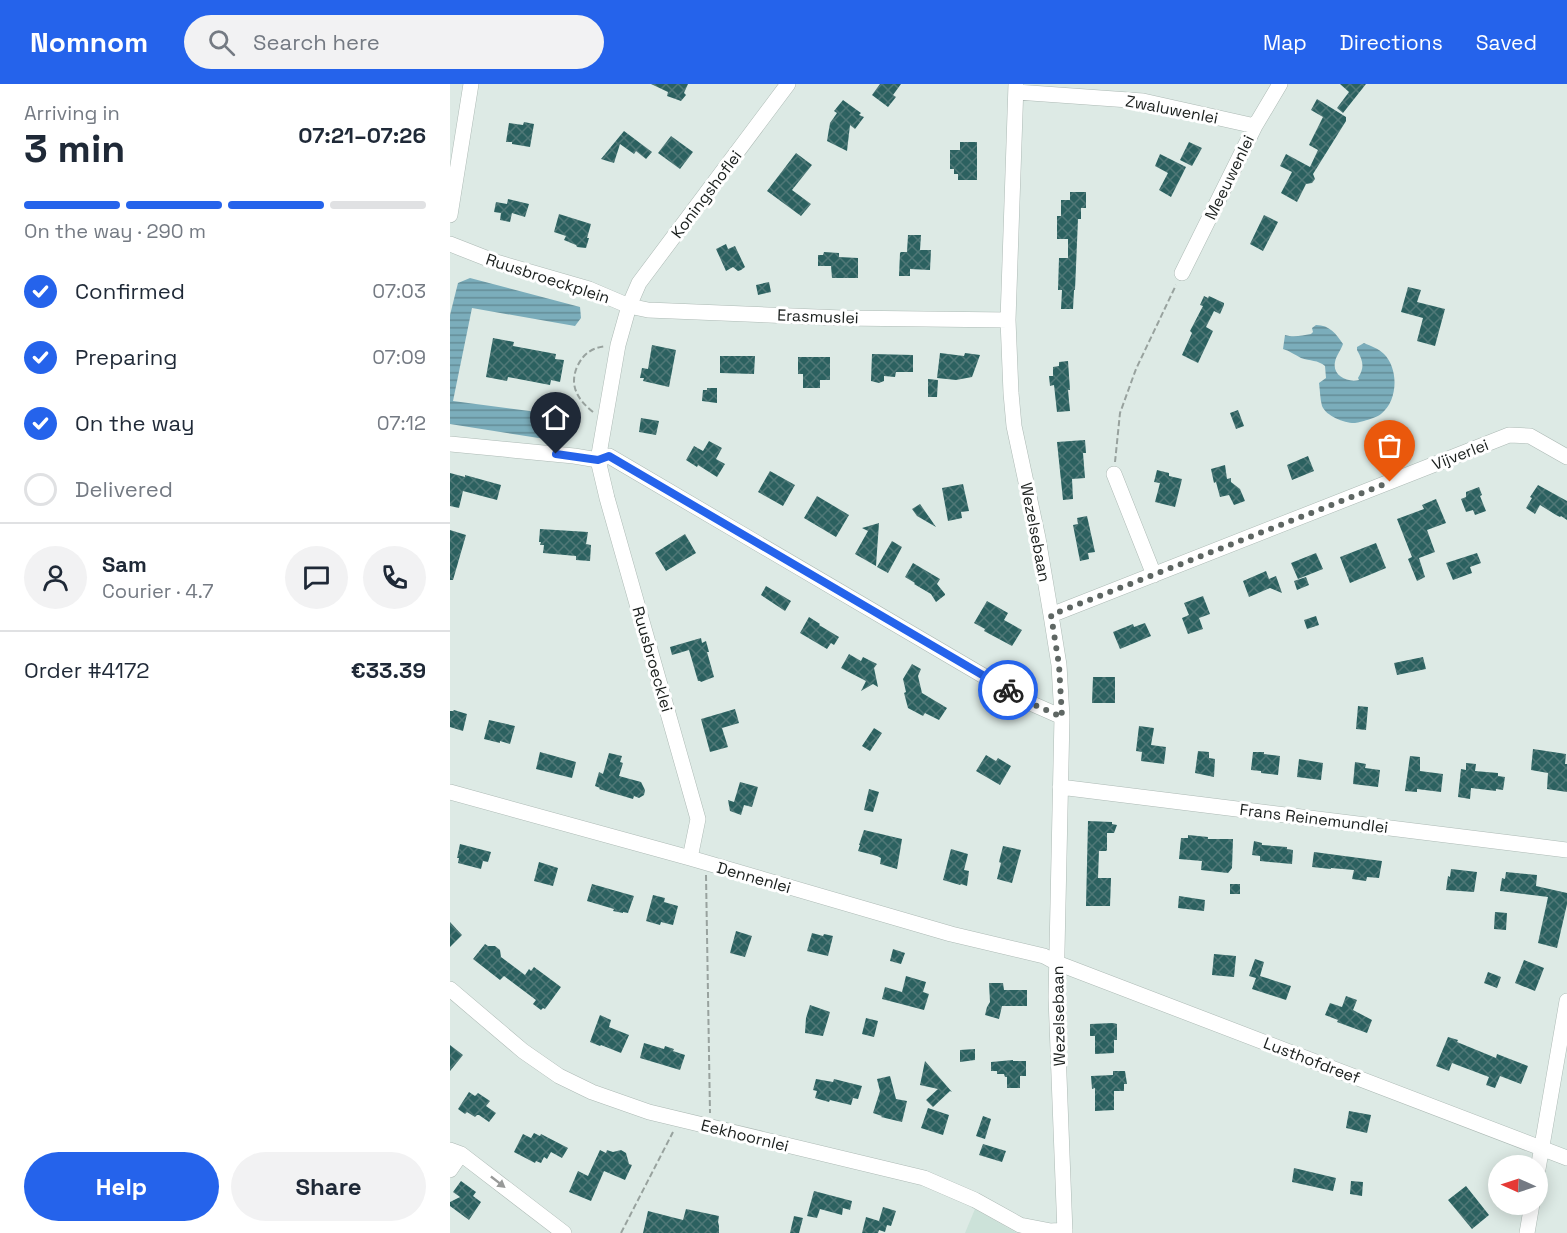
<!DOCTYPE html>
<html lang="en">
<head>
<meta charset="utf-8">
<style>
	:root { --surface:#fff; --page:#f2f2f3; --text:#1f2937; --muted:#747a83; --line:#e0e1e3; --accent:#2563eb }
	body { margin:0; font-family:"Space Grotesk",sans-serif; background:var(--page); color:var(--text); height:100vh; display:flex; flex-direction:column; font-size:22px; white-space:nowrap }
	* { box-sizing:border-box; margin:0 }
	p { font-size:20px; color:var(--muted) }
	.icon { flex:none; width:33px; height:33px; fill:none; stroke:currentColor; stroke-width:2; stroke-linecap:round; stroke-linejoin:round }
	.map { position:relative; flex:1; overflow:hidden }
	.drawer { display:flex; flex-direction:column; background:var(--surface); width:450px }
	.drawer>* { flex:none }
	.needle { width:39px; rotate:273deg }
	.fabs { position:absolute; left:1038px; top:1071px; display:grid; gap:12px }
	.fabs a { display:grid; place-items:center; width:60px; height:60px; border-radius:50%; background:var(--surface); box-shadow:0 3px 15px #0003; font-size:30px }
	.pin { position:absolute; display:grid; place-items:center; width:51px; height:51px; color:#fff; margin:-62px -26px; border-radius:50% 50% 50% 0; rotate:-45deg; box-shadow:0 0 6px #0007 }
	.pin .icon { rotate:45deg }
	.courier { position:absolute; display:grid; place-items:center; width:60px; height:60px; margin:-30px; border:4px solid #2563eb; border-radius:50%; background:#fff; color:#222; box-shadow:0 2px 8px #0007 }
	.head em { font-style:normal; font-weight:700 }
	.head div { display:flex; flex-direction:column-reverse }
	.head { display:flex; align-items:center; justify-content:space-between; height:102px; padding:0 24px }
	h1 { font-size:39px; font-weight:700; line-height:45px }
	.bar { display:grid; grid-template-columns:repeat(4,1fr); gap:9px 6px; align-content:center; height:72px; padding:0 24px }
	.bar i { height:8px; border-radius:4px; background:var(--line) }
	.bar .current { background:var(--accent) }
	.bar p { grid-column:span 4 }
	.line { display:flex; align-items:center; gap:15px; padding:0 24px; border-top:2px solid var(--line) }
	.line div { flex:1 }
	.round { display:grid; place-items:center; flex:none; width:63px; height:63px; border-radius:32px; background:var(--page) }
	ol { padding:0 24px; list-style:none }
	li { display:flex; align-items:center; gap:18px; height:66px }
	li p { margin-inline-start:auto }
	li .icon { padding:6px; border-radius:50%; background:var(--accent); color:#fff; stroke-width:4 }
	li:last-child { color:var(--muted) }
	li i { width:33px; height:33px; border:3px solid var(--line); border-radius:50% }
	.primary-button { display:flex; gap:12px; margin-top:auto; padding:12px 24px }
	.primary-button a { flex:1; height:69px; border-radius:36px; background:var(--accent); color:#fff; font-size:24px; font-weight:700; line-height:69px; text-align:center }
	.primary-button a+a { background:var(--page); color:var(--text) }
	header { display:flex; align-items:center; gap:36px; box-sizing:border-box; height:84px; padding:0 30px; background:var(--accent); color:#fff }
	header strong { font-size:28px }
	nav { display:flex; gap:33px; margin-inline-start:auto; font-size:21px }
	.search { width:420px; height:54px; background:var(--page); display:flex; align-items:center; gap:15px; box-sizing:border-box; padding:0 21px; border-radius:33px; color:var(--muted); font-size:22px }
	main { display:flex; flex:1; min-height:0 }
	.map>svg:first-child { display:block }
	.built { fill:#cce2d9 }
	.water { fill:url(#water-rules) }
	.building { fill:url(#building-cross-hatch) }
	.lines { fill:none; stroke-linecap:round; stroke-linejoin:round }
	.minor-casing { stroke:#adbab5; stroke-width:16 }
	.path { stroke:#98a29e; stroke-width:2; stroke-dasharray:6 3; stroke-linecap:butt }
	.minor { stroke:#fff; stroke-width:15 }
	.oneway { fill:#989a99 }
	.done { stroke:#5e6663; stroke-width:6; stroke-dasharray:0 10.8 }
	.route { stroke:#2563eb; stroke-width:8 }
	.labels { text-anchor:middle; stroke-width:6; stroke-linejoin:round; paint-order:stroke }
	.street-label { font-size:16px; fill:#1a1f1d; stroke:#fff }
</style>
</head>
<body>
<header>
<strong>Nomnom</strong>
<div class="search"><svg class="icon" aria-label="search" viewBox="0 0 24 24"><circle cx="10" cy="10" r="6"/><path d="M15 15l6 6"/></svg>Search here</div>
<nav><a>Map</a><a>Directions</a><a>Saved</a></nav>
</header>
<main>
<section class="drawer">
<div class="head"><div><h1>3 min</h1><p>Arriving in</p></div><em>07:21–07:26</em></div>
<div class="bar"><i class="current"></i><i class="current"></i><i class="current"></i><i></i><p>On the way · 290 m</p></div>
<ol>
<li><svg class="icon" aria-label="check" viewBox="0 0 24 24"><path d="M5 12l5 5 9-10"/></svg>Confirmed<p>07:03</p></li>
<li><svg class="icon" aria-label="check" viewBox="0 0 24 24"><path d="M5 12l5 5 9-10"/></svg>Preparing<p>07:09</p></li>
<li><svg class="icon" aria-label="check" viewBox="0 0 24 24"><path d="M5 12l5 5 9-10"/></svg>On the way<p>07:12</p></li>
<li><i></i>Delivered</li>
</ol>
<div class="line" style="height:108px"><a class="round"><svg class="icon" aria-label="person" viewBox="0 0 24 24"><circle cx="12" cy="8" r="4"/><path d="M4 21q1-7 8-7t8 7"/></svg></a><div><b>Sam</b><p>Courier · 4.7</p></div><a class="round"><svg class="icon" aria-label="chat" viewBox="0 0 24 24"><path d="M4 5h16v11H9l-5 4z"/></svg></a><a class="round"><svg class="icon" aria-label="phone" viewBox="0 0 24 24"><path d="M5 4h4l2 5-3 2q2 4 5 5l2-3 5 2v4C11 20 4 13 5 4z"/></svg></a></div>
<div class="line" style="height:78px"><div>Order #4172</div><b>€33.39</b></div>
<div class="primary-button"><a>Help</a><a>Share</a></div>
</section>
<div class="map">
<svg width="1117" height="1149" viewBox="0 0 1117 1149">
	<defs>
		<pattern id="water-rules" width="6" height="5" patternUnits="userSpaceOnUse" patternTransform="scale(1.5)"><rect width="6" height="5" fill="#7badbb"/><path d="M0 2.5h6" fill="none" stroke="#648c97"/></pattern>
		<pattern id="building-cross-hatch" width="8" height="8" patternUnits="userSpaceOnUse" patternTransform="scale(1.5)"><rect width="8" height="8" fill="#2c6160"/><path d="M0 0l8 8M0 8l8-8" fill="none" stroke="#507877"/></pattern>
	</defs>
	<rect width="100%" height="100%" fill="#ddeae5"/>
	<path class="built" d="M525,1125L567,1149H515Z"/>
	<path class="water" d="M20,194L130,223L131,234L125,242L22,224L3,317L95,329L107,336L106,347L95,355L0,340V231L8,199Z
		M866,241C880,241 886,250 893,260C891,266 886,272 885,278C882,292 898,299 909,296L908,294C915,283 913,277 907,266V263L914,259C921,262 929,265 934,270C949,285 948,317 931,330C928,333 909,339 904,339C894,339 876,332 872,322C870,315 870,306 869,299L876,294L875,282C868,276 860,277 851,274C845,271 840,267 833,265L835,251C845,254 852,251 861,250L863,248L862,244Z"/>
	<path class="building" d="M201,0H238L234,9L236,11L231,17L217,12L218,8Z
		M430,0H451L443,11L446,13L438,23L422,11Z
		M890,0H916L893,29L887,24L899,8Z
		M867,15L896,33V37L863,90L865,95L862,99L856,100L847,118L831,109L842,88L830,82L836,70L860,83L868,66L859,61L873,33L861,26Z
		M393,16L411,29L409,31L414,33L405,45L400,41L397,67L377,57L380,39L387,29L384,27Z
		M74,38L84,40L80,63L62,60V58H56L59,39L73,41Z
		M174,47L202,68L196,75L186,67L184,70L170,60L164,79L151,75Z
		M221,52L243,68L230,85L208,69Z
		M510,58H527V96H508V90H504V85H500V66H510Z
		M739,58L752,64L742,82L730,76Z
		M346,69L362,81L342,106L361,120L351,132L317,107Z
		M710,70L736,83L721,113L709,106L718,89L705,82Z
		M620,108H636V124H631V135H628L625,206H624L623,225H611L612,206H608L609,174H618V155H607V132H611V116H620Z
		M58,115L79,120L75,133L62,129L60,138L50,136L51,129L44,128L46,118L57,120Z
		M109,130L141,140L137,154H139L136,164L127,163L126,161L114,156L116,152L104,148Z
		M814,131L828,138L813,167L800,160Z
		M458,151H471L470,166H481L480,186L460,185V192H449L450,169L451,168H457Z
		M276,160L278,165L285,162L295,183L291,186L288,187L283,183L276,187L266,165Z
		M374,168L389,169V173L408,174V194H382L381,182H368V171H373Z
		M319,198L321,208L308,211L306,201Z
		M958,203L971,206L967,218L995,225L985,262L967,257L973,234L951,228Z
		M754,212L758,214L759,212L774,219V221L770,230L764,227L756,243L763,247L748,279L732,271L742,249L740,247L753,222L750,221Z
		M43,254L64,258L63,262L106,270L105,275L114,276L110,298L101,296L100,301L58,293L57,297L36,293Z
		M202,261L226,266L219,303L193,297L194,294H190L192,284L198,285Z
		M490,269L514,272L515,269L530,271L522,293L506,296L487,294Z
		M422,270L463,271V288H446L445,293L434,292V297L429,299L421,297Z
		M270,272H305L304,290L270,289Z
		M348,273H380V296H370V304H353V290H348Z
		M618,277L620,306H618L620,327L607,328L604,301L600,302L599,292H603V283L609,282V278Z
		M478,295L488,296L487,313H478Z
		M257,304H267V319L252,317L253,306H257Z
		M788,326L794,342L786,345L780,329Z
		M191,334L209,337L206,351L189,348Z
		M635,356L636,369H633L635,394L622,395L623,415L613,416L607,358Z
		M259,357L272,364L266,375L275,380L267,393L248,381L247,383L236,376L244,362L253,367Z
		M858,372L864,387L842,396L837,381Z
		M775,381L777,395L781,394V398L790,405L795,417L784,421L779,411L770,413L766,398L764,399L761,385Z
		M707,386L719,389V392L732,395L725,423L705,418L710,399L704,398Z
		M320,387L345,401L333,422L308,408Z
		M0,389L15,393V391L51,401L47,416L13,407L9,424L0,422Z
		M513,400L519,427L511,428L512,434L498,437L492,404Z
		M1088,401L1117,417V436L1111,432L1110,433L1106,431L1090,421L1085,430L1076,424L1082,414L1080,413Z
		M1029,403L1032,411L1030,412L1036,427L1025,431L1023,426L1016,428L1011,415L1016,413V408Z
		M367,412L399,431L386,453L354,434Z
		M986,415L996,439L977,446L985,468L969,474L975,493L967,497L958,475L962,473L947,435L974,425L972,421Z
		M470,420L486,443L467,432L462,425Z
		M637,432L645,468L638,469L639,475L630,477L623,441L628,440L627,434Z
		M429,439L426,482L405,470L418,447L412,444Z
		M90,445L138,448L136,460L141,461L140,477L126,476V472L93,469L94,461H90L91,458H89Z
		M0,446L16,451L3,496H0Z
		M235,450L246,469L216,487L205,469Z
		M442,457L452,463L438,489L427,483Z
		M926,459L936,484L900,499L890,473Z
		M866,469L873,485L848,495L841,479Z
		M1027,469L1031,479L1020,483L1022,489L1003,496L996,479Z
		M463,479L490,495L487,500L495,510V511L486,518L481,510L464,500L465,499L455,493Z
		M816,487L819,495L826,492L832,509L820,504L799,513L793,497Z
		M856,493L859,501L847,506L844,497Z
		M316,502L341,517L335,527L311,511Z
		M753,512L760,530L749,534L753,545L738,550L732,534L739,531L734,519Z
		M537,517L558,529L554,536L572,546L562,562L534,547L535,545L524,539Z
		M866,532L869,541L857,545L854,536Z
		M359,533L370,540L369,541L389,553L384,561L381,559L377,565L350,549Z
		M695,539L701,552L670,565L663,548L683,540L684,543Z
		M251,554L252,559L256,557L259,568H257L264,593L251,598L250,597H248L239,566L222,571L220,563Z
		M399,570L411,577L413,573L427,580L424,584L428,603L423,600L411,607L416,597L391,584Z
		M973,573L976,585L947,591L944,579Z
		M462,580L471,585L468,592L472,609L497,624L489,636L475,629L473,632L458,624L454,609L456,608L453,595Z
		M643,593H665V619H642Z
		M908,622L918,623L916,646L906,645Z
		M285,625L289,639L272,644L278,663L260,668L251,635Z
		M4,626L17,630L13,647L0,643V627H3Z
		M39,636L65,642L60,660L50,657V659L34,655Z
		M689,642L704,644L701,661L716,663L714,680L691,677L692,668L686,667Z
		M424,644L432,649L420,667L412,662Z
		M1083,665L1116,670L1115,680H1117V708L1097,705L1098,689L1081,686Z
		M748,667L759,668V674L765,675L764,693L745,689Z
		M90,668L126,678L122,694L86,685Z
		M803,668H814V670L830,672L828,691L811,689V687L801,686Z
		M159,669L172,672L170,678L173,679L169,692L191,698L195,706L194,711L189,714L184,712L183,715L149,705L150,704L145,702L149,688L153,690Z
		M536,671L546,677L548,674L561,682L550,701L526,687Z
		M960,672L970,673V687L993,690L991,708L967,705V708L955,707Z
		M849,675L873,679L871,696L847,693Z
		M905,678L916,680L915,684L930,686L928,703L903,700Z
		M1016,679L1026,680L1025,687L1048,689V692L1055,693L1053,706L1046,705V707L1021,704L1020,715L1008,713L1011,685L1016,686Z
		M290,698L308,703L302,723L294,721L291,731L280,727L278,716L284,718Z
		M419,705L429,708L423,728L414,726Z
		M638,737L662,738V740L667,741L664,749H657V766L656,767H649L648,794H661L660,822H636Z
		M414,746L452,755L447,785L430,780L431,774L427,772L408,767L410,761H409Z
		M738,751L758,753V755H783L782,784L778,789L751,786L752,777L729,775L731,754H738Z
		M804,757L812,759V761L837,763V765L843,766L842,780L810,777V772L802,771Z
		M10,760L41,768L38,778L33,777L31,785L8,779L9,774H7Z
		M553,762L571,766L562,799L547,795L551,779L549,778Z
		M501,765L518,770L514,786L519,787L517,802L511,800L510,801L493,796Z
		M864,768L932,777L929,794L917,793L916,797L902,795L904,786L881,784V785L862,783Z
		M89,778L108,784L103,802L84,797Z
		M1001,785L1027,788L1024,808L996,806L998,792L1000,793Z
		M1056,788L1087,791L1086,802L1117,809V820L1107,864L1088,859L1098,813L1050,807L1052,794L1055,795Z
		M142,800L184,812L178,829L173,828V829L163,827L164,825L137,817Z
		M780,800H790V810H780Z
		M203,811L215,814L214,818L228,822L223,841L211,838L210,841L196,837Z
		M729,812L755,816L754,827L728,824Z
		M1045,828L1057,829L1056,846L1044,845Z
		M0,838L12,851L0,863Z
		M286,847L302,852L295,873L280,869Z
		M362,849L373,852L374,850L383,852L378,872L357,867Z
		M35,860L38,862H45L50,866L51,873L75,891L79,885L81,887L84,883L111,903L95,925L93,924L91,926L83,920L86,916L54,892L50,896L23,875Z
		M443,865L455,869L451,880L440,877Z
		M764,870L786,872L784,893L762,891Z
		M805,875L814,878L810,892L841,902L836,916L802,905L806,894L799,892Z
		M1074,876L1094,884L1085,907L1065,899Z
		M1038,888L1051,893L1047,904L1034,899Z
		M456,892L476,898L473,908L479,910L474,926L432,915L435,903L452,908Z
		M539,899H553L554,906H577V922H552L549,935L535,931L537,923L540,918Z
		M896,912L907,916L903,926L922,936L917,949L887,938L888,936L875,931L880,919L892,923Z
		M360,921L380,928L373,952L355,949L356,934Z
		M150,931L161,936L159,943L179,951L171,969L151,961L150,962L140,958Z
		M416,934L428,937L424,953L412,950Z
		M663,939L667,940V956H664V969L645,970V952H640V940Z
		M998,953L1008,956L1007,958L1046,974L1047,970L1078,982L1071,1000L1050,992L1045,1004L1036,1001L1039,993L1002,979L999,987L986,982Z
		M194,959L214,965L215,962L224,965L223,967L235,971L230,986L190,974Z
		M0,961L13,971L0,987Z
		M525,965V976L510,978V966Z
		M563,976V977H576V992H570V1004H557V993H555L554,990H547V987H541V978Z
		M475,977L502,1008L500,1007L483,1023L476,1016L488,1005L470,1001Z
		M663,987H675L677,1000H674V1007H664V1026L645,1027V1004L642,1005L641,992L663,991Z
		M440,992L446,1015L457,1017L452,1038L431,1033L432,1032L423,1029L430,1007L427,995Z
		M366,995L383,998L384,995L412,1002L408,1015L403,1014L401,1021L380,1016L379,1018L365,1014L367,1007L363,1006Z
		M19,1008L25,1012L28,1009L40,1017L36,1022L46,1029L39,1038L29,1031H27L25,1033L17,1028L15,1030L8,1025Z
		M478,1024L499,1031L493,1051L471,1044Z
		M899,1027L921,1031L917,1049L896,1044Z
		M533,1032L541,1035L535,1055L526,1052Z
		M84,1049L90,1052L91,1050L118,1064L112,1074L101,1068L97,1075L94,1073L91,1079L86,1077L85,1079L64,1068L73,1050L81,1054Z
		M533,1060L556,1067L552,1078L529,1071Z
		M150,1066L156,1069L157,1066L163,1068L171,1066L176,1069L179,1080L182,1081L175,1096L154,1087L141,1117L119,1108L128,1087L138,1092Z
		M844,1084L886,1094L883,1107L842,1098Z
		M11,1097L26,1108L23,1112L31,1118L19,1136L0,1122V1118L10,1113L3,1108Z
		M901,1097L913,1098L912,1112L900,1110Z
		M1016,1102L1039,1131L1022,1145L998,1116Z
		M364,1107L402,1117L400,1126L393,1124L392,1131L370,1125L367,1134L357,1132Z
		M433,1123L446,1127L441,1142L437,1141L435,1148L429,1146L428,1149H412L416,1133L429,1137Z
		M236,1125L269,1132L268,1138L269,1142V1149H193L198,1127L233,1136Z
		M344,1132L353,1134L349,1149H340Z"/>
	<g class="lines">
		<defs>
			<path id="minor" d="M338,0L189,199L179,222L198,226L392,234L558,236
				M566,0L558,236L561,309L564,342L588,454L601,531L609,581L612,633L606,913L615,1149
				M566,8L693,17L805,42
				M0,131L21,0
				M0,160L46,178L139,205L179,222L168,261L148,376L157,414L248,735L240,774
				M732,189L805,42L830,0
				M0,360L124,372L148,376L159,372L578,618L612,633
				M664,390L704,491
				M601,531L1059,351L1080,352L1117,373
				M610,703L1117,766
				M0,708L240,774L501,850L594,872L607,879L1117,1074
				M0,905L73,967L109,992L142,1008L199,1028L474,1094L525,1116L570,1141L601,1147L615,1146
				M0,1066L11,1070L114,1149
				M1088,1085L1117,917
				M0,1086L11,1070
				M1077,1149L1082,1120"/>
		</defs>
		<use href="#minor" class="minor-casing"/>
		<path class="path" d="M143,328C128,316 119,302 127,283C133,270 141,264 156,262
			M665,378L670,329L686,285L726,201
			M256,791L260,1029
			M171,1149L223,1048"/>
		<use href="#minor" class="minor"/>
	</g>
	<defs><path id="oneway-solid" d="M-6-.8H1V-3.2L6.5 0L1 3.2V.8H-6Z" transform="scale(1.5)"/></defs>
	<use class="oneway" href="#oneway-solid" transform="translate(48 1098) rotate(38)"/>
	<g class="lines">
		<path class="done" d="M558,606L578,618L612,633L609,581L601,531L940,398"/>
		<path class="route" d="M106,370L148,376L159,372L558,606"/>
	</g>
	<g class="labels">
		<g class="street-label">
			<text transform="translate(722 25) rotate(11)" y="6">Zwaluwenlei</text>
			<text transform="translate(779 93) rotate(-64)" y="6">Meeuwenlei</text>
			<text transform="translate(256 110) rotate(-53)" y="6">Koningshoflei</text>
			<text transform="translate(98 194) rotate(18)" y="6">Ruusbroeckplein</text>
			<text transform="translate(368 232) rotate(2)" y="6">Erasmuslei</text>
			<text transform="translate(1010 370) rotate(-21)" y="6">Vijverlei</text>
			<text transform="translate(586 448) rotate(79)" y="6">Wezelsebaan</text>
			<text transform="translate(203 575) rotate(74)" y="6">Ruusbroecklei</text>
			<text transform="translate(864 734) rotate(7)" y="6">Frans Reinemundlei</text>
			<text transform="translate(304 793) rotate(16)" y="6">Dennenlei</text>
			<text transform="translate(608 932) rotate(-91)" y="6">Wezelsebaan</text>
			<text transform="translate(862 976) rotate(21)" y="6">Lusthofdreef</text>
			<text transform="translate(295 1051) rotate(14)" y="6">Eekhoornlei</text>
		</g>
	</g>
</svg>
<div class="fabs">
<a><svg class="needle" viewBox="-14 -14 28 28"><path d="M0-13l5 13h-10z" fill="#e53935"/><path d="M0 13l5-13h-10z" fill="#747a83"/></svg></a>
</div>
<div class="pin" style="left:940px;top:398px;background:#ea580c"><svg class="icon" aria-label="bag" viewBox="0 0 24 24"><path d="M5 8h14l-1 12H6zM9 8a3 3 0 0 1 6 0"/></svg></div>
<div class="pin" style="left:106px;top:370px;background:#1f2937"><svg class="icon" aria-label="home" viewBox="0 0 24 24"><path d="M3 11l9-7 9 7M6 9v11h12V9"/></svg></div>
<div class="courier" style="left:558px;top:606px"><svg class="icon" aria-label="bike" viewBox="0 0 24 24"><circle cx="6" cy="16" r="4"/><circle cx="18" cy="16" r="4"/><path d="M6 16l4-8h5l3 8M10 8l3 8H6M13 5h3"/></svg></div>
</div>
</main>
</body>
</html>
